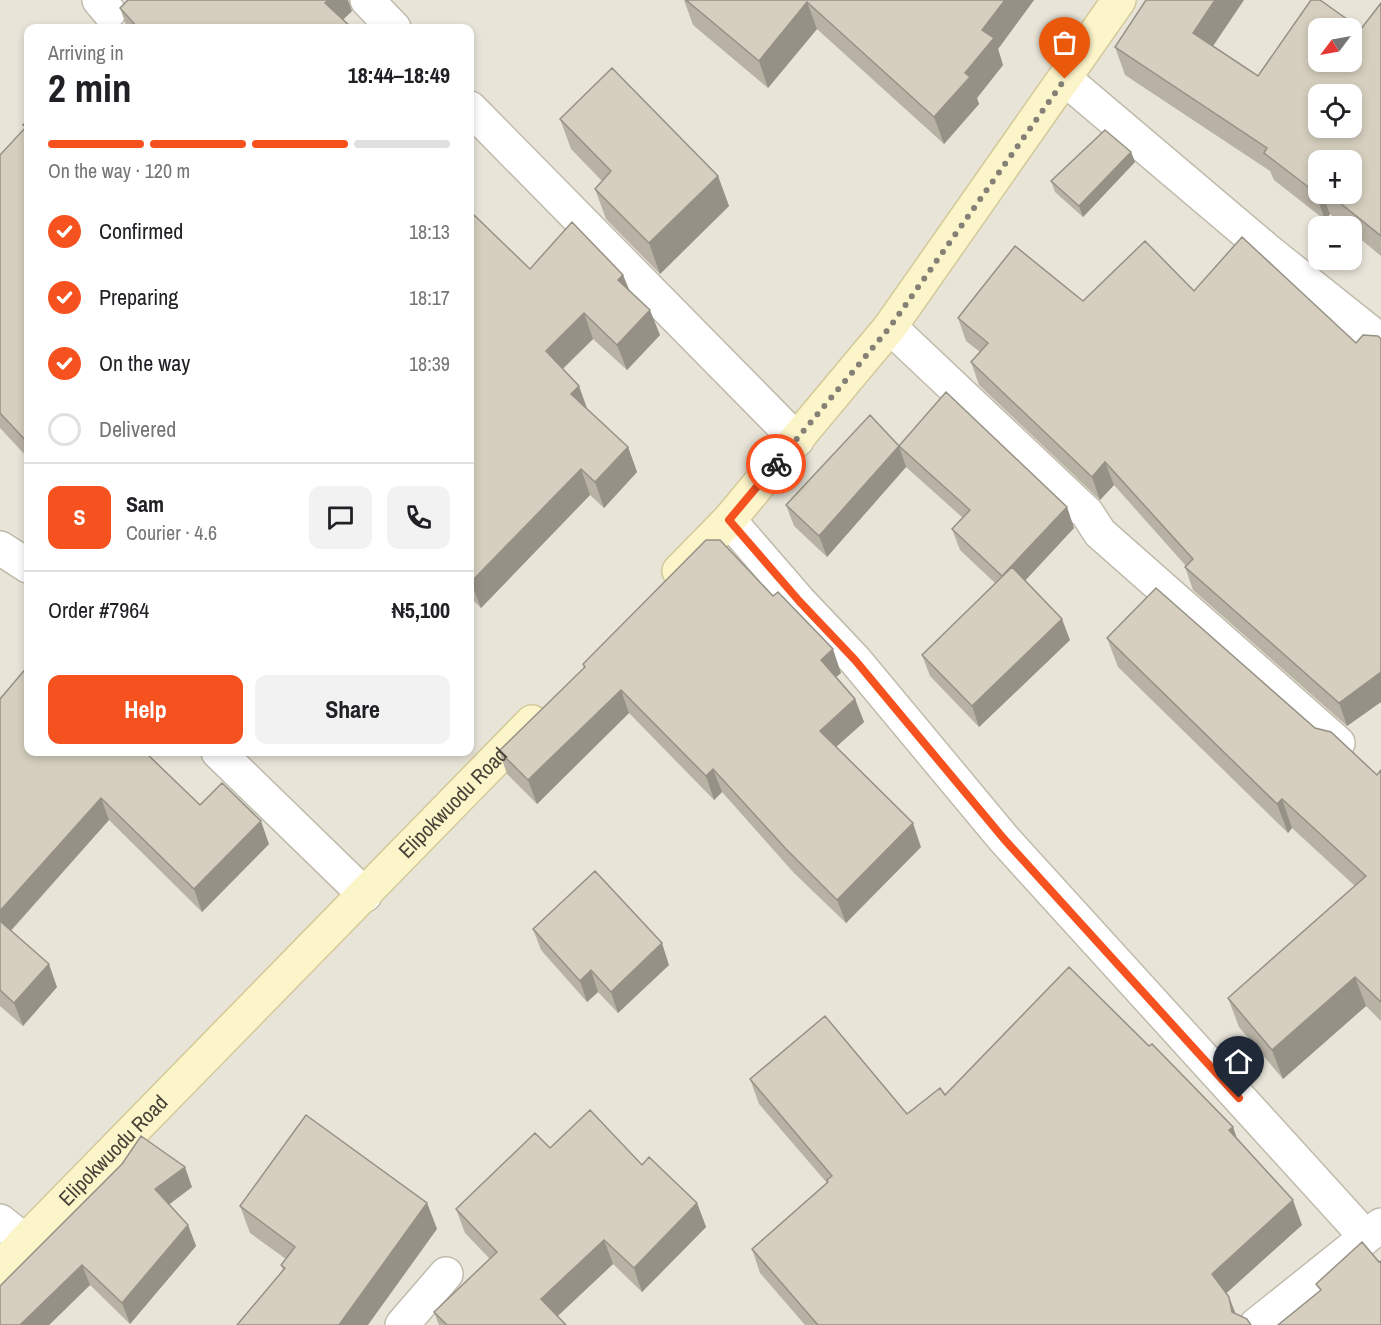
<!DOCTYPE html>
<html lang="en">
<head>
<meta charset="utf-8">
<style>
	:root { --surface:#fff; --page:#f2f2f2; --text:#202124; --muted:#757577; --line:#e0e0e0; --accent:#f5521f }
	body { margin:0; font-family:"Archivo Narrow",sans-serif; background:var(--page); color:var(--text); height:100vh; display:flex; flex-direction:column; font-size:22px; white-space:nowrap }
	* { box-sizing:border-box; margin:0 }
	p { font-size:20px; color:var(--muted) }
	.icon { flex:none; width:33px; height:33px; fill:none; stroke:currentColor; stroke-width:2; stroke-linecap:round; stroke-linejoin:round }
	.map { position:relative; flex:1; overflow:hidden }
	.side { position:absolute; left:24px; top:24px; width:450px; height:732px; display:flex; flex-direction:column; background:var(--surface); border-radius:12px; box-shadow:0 3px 9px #0003 }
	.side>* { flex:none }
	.needle { width:39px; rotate:238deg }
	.tools { position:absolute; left:1308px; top:18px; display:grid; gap:12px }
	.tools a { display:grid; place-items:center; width:54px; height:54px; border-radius:12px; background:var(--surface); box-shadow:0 3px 9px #0003; font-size:30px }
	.pin { position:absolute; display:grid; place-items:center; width:51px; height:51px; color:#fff; margin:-62px -26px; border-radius:50% 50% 50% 0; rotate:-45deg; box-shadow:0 0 6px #0007 }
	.pin .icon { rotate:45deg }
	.courier { position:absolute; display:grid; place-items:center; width:60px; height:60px; margin:-30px; border:4px solid #f5521f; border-radius:50%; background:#fff; color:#222; box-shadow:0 2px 8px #0007 }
	.overview em { font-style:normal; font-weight:700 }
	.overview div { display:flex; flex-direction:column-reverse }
	.overview { display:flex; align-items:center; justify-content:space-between; height:102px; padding:0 24px }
	h1 { font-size:39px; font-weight:700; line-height:45px }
	.bar { display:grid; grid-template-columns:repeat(4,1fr); gap:9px 6px; align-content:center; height:72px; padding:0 24px }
	.bar i { height:8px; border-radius:4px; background:var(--line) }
	.bar .on { background:var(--accent) }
	.bar p { grid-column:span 4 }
	.line { display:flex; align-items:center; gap:15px; padding:0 24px; border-top:2px solid var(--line) }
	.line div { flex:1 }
	.round { display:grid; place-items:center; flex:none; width:63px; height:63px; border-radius:12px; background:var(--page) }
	ol { padding:0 24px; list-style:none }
	li { display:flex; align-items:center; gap:18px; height:66px }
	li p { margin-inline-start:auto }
	li .icon { padding:6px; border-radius:50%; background:var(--accent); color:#fff; stroke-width:4 }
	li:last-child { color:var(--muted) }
	li i { width:33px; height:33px; border:3px solid var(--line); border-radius:50% }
	.button { display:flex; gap:12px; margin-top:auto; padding:12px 24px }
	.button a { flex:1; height:69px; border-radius:12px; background:var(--accent); color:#fff; font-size:24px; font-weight:700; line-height:69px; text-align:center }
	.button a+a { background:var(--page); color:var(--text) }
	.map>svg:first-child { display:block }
	.residential { fill:#e8e4d8; fill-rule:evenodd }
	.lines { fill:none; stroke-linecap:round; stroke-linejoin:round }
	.street-casing { stroke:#c0bbac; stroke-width:36 }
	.secondary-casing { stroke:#d3c99a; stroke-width:36 }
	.street { stroke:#fff; stroke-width:33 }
	.secondary { stroke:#fdf5ca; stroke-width:33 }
	.wall { fill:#b8b2a4; fill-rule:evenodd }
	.shaded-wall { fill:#969186 }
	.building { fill:#d6cfbf; stroke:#969186; stroke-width:1.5; fill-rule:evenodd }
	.done { stroke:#848076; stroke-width:6; stroke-dasharray:0 10.8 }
	.route { stroke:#f5521f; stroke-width:8 }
	.labels { text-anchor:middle; stroke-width:6; stroke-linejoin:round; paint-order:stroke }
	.street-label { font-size:21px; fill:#484338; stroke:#fff }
</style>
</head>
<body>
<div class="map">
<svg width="1381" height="1325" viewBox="0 0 1381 1325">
	<rect width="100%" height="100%" fill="#f4f2e9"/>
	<path class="residential" d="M0,0H1381V1325H0ZM28,28H470V752H28ZM1318,28H1352V62H1318ZM1318,94H1352V128H1318ZM1318,160H1352V194H1318ZM1318,226H1352V260H1318Z"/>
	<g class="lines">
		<defs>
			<path id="street" d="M99,0L109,12
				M367,0L394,28
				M1065,79L1268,251L1381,341
				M470,108L797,440
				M890,327L1087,513L1100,533L1338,743
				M729,520L800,602L855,660L1004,839L1365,1236
				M0,548L28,566
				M218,752L365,895
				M0,1221L25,1241
				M402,1325L446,1274
				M1256,1325L1381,1225"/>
			<g id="secondary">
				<path d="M679,571L729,520L890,327L1119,0"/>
				<path id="s1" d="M0,1269L25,1241L532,722"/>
			</g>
		</defs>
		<use href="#street" class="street-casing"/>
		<use href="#secondary" class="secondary-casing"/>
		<use href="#street" class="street"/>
		<use href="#secondary" class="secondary"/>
	</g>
	<path class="wall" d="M684,0H1034L998,49L1003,65L977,98L979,104L944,144L817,29L768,88L693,25Z
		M1381,3V256L1352,232V226H1345L1330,214L1325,220L1274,180L1270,171L1125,75L1115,47L1213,46L1258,76L1361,29ZM1318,160L1352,194H1318Z
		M120,8L352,11L343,20L352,28H127Z
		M560,119L718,176L729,206L660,274L606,219L595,189L602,181L571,149Z
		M28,120V458L0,428V155L25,128L23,125Z
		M1131,152L1135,162L1083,217L1055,192L1051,181Z
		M470,219L530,269L623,275L629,289L660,335L627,370L593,339L563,369L587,409L628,447L637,472L604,508L590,495L481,608L470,597Z
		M1194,291L1356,343L1381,339V702L1347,726L1193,590L1185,567L1186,566L1114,485L1100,500L979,385L971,362L980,352L966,341L958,318L1083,301Z
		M899,446L1067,507L1074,528L1025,580L1070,640L979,727L930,676L922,655L995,583L960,550L952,529L963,518L906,467L827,557L794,526L786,505Z
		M1107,638L1315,728L1377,775L1381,770V1021L1366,1006L1283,1079L1239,1027L1228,998L1355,886L1292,828L1288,833L1118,667Z
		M583,664L841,673L836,677L855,699L864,722L836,747L921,847L846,923L794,873L722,792L714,800L629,713L537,804L507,774L499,751L584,668Z
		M0,699L200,805L269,844L202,912L109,820L11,931L57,987L23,1026L0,1006Z
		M533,929L669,965L618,1013L598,992L587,1002L541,950Z
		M1149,1046L1233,1127L1237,1139L1302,1225L1226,1293L1229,1297L1236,1314L1251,1325H805L760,1273L752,1249L827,1183L759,1104L750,1079L907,1114L945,1095Z
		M550,1148L642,1165L697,1203L706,1227L642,1292L613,1264L558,1316L566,1325H439L434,1312L490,1259L465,1233L456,1209Z
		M192,1187L169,1204L188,1225L196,1246L130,1324L90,1285L49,1325H0V1286Z
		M427,1203L437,1229L283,1270L281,1265L286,1259L250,1233L240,1206Z"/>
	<path class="shaded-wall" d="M328,0H348L352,11L334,28L325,3Z
		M1005,0H1034L998,49L1003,65L977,98L979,104L944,144L934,117L982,30Z
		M1215,0H1244L1203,61L1193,33Z
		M807,2L817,29L768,88L759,61Z
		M1131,152L1135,162L1083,217L1079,206Z
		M718,176L729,206L660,274L649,243Z
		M1318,188V194H1322L1330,214L1325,220L1315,192Z
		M623,275L633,300L618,280Z
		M650,310L660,335L627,370L617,345Z
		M584,313L593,339L555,376L546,351Z
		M579,386L588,411L571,394Z
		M899,446L906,467L827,557L819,536Z
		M628,447L637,472L604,508L595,482Z
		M1105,462L1114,485L1100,500L1092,477Z
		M581,469L590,495L481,608L471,582Z
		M1067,507L1074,528L1010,597L1002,576Z
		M1062,619L1070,640L979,727L972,706Z
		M833,649L841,673L829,683L821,660Z
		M1381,672V702L1347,726L1339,703Z
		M621,690L629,713L537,804L528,780Z
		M855,699L864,722L828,754L820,731Z
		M713,769L722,792L714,800L706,776Z
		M101,798L109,820L3,939L0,931V911Z
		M1282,799L1292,828L1288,833L1277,804Z
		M261,821L269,844L202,912L194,889Z
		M913,823L921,847L846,923L837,900Z
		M662,943L669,965L618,1013L611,992Z
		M49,964L57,987L23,1026L14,1003Z
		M591,970L598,992L587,1002L580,981Z
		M1355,977L1366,1006L1283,1079L1272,1050Z
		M1233,1127L1241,1151L1229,1130Z
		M185,1167L192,1187L162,1210L155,1189Z
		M1293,1200L1302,1225L1221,1298L1212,1274Z
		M427,1203L437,1229L368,1325H339Z
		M697,1203L706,1227L642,1292L634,1268Z
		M188,1225L196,1246L130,1324L122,1303Z
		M604,1240L613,1264L550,1323L541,1299Z
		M82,1265L90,1285L49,1325H20Z
		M1229,1297L1238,1321L1232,1312Z"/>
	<path class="building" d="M128,0H328L325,3L352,28H138L120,8Z
		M686,0H1005L982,30L994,38L965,73L970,77L934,117L807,2L759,61Z
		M1146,0H1215L1193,33L1258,76L1311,0H1320L1361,29L1381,3V236L1329,194H1352V160H1318V188L1315,192L1264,153L1267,148L1115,47ZM1318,28H1352V62H1318ZM1318,94H1352V128H1318Z
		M612,68L718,176L649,243L595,189L611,171L560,119Z
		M28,120V443L0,413V155L26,127L23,125Z
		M1105,130L1131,152L1079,206L1051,181Z
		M474,215L530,269L572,222L623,275L618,280L650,310L617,345L584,313L546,351L579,386L571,394L628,447L595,482L581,469L471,582L470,581V219Z
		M1242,237L1356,343L1363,335L1378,336L1381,339V672L1339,703L1185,567L1193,559L1105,462L1092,477L971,362L988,343L958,318L1015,246L1083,301L1145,241L1194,291Z
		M946,392L1067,507L1002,576L952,529L970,510L899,446Z
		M870,415L899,446L819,536L786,505Z
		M706,540H720L773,596L778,592L833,649L821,660L855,699L820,731L913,823L837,900L786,849L713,769L706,776L621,690L528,780L499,751L585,667L583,664Z
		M1012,567L1062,619L972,706L922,655Z
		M1156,588L1315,728L1331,732L1377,775L1381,770V1002L1355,977L1272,1050L1228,998L1366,876L1282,799L1277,804L1107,638Z
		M28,666V752H145L200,805L222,783L261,821L194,889L101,798L0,911V699Z
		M595,871L662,943L611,992L591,970L580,981L533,929Z
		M0,921L49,964L14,1003L0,990Z
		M1069,967L1149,1046L1152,1044L1233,1127L1229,1130L1293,1200L1212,1274L1229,1297L1232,1312L1247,1319L1251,1325H818L752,1249L828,1182L827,1180L832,1176L750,1079L825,1016L907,1114L940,1088L945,1095Z
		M590,1110L642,1165L649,1157L697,1203L634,1268L604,1240L541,1299L566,1325H447L434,1312L497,1252L456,1209L535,1133L550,1148Z
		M306,1115L427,1203L339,1325H237L285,1268L281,1265L295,1247L240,1206Z
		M141,1136L185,1167L155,1189L188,1225L122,1303L82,1265L20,1325H0V1286L122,1164Z
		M1362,1242L1379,1262L1381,1261V1325H1278L1321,1290L1316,1284Z"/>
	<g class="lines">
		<path class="done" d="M776,464L890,327L1065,79"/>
		<path class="route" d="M776,464L729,520L800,602L855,660L1004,839L1239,1098"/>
	</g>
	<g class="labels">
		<g class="street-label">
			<text dy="7" stroke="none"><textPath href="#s1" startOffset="650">Elipokwuodu Road</textPath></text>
			<text dy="7" stroke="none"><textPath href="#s1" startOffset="164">Elipokwuodu Road</textPath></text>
		</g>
	</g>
</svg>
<div class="tools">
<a><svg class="needle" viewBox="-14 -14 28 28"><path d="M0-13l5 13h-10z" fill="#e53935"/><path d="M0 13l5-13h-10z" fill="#757577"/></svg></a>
<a><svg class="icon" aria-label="locate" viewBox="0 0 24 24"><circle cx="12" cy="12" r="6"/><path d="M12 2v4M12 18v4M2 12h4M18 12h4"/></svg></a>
<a>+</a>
<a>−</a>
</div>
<div class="pin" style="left:1065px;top:79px;background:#ea580c"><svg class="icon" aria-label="bag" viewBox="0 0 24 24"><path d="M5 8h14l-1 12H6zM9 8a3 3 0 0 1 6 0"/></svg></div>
<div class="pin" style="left:1239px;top:1098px;background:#1f2937"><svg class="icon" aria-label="home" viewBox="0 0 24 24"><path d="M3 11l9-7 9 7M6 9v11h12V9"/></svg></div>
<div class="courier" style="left:776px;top:464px"><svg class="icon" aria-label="bike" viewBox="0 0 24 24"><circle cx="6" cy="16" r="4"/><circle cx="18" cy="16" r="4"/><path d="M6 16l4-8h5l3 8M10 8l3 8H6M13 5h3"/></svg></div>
<section class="side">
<div class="overview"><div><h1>2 min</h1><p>Arriving in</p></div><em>18:44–18:49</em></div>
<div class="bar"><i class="on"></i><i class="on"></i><i class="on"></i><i></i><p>On the way · 120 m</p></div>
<ol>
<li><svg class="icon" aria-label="check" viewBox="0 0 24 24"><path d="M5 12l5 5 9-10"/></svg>Confirmed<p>18:13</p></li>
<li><svg class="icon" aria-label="check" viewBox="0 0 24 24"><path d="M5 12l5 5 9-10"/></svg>Preparing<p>18:17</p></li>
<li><svg class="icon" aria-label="check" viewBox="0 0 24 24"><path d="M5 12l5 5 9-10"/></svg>On the way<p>18:39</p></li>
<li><i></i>Delivered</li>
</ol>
<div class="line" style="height:108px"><b class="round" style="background:var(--accent);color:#fff">S</b><div><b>Sam</b><p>Courier · 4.6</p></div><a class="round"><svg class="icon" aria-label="chat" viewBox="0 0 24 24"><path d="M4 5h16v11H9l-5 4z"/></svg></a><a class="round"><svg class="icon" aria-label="phone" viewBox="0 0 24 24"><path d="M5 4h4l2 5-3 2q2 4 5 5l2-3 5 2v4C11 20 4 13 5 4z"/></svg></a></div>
<div class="line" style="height:78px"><div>Order #7964</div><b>₦5,100</b></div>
<div class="button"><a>Help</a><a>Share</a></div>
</section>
</div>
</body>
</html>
